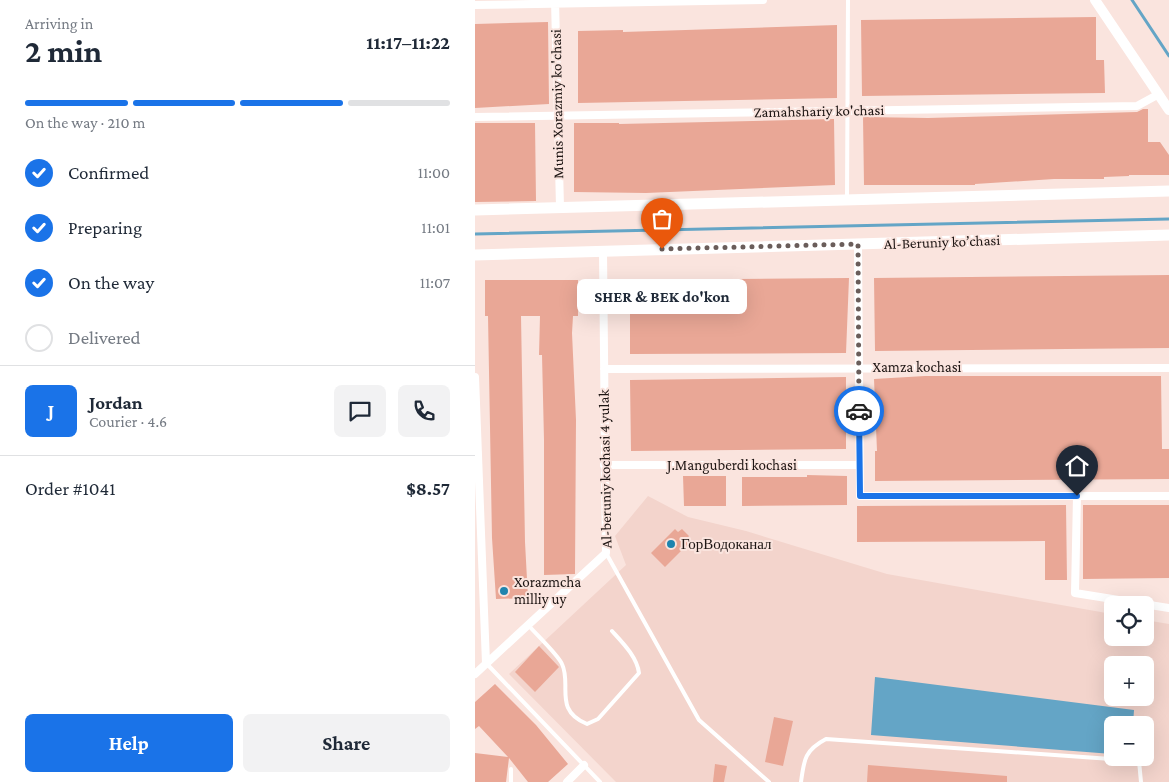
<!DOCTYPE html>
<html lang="en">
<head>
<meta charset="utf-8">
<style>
	:root { --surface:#fff; --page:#f2f2f3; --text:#1f2937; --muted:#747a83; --line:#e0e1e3; --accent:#1a73e8 }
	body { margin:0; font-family:"Crimson Pro",serif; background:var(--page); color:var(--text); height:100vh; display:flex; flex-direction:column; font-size:19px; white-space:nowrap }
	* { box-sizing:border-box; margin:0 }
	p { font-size:16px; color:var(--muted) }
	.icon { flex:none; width:28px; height:28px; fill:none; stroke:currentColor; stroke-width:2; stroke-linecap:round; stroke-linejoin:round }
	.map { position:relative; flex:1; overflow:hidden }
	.panel { display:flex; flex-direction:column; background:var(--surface); width:475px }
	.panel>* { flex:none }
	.controls { position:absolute; left:629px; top:596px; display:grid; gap:10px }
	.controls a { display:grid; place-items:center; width:50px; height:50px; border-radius:8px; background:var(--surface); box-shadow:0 5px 20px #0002; font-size:25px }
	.pin { position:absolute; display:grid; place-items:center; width:42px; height:42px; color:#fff; margin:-51px -21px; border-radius:50% 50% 50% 0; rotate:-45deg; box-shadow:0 0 5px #0007 }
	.pin .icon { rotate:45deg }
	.courier { position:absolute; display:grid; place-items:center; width:50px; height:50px; margin:-25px; border:4px solid #1a73e8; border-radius:50%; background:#fff; color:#222; box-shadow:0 1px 6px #0007 }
	.bubble { position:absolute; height:35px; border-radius:8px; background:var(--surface); box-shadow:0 5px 20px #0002; font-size:16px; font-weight:700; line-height:35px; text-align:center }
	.summary em { font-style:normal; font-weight:700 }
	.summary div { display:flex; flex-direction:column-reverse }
	.summary { display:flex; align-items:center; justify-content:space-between; height:85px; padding:0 25px }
	h1 { font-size:32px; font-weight:700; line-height:38px }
	.bar { display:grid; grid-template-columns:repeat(4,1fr); gap:8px 5px; align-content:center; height:60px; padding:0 25px }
	.bar i { height:6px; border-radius:4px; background:var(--line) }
	.bar .selected { background:var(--accent) }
	.bar p { grid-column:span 4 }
	.line { display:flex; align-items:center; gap:12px; padding:0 25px; border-top:1px solid var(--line) }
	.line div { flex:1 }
	.round { display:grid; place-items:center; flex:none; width:52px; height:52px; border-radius:8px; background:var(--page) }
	ol { padding:0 25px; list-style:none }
	li { display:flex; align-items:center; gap:15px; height:55px }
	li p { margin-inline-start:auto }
	li .icon { padding:5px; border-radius:50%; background:var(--accent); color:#fff; stroke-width:4 }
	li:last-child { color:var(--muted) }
	li i { width:28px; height:28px; border:2px solid var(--line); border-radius:50% }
	.button { display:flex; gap:10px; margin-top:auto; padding:10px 25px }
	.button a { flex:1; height:58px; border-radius:8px; background:var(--accent); color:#fff; font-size:20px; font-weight:700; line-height:58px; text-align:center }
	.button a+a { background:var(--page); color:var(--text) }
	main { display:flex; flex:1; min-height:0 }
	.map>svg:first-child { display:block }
	.built { fill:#f3d4cc; fill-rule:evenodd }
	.water { fill:#64a5c6 }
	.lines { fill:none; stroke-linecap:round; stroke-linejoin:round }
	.stream { stroke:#64a5c6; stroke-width:3 }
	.building { fill:#e9a796 }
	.service { stroke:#fff; stroke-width:4 }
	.minor { stroke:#fff; stroke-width:8 }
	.tertiary { stroke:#fff; stroke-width:10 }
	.secondary { stroke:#fff; stroke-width:11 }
	.done { stroke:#6a5d5a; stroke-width:5; stroke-dasharray:0 9 }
	.route { stroke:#1a73e8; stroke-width:6 }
	.poi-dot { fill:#1f84ae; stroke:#fae4de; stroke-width:2 }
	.labels { text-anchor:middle; stroke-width:4; stroke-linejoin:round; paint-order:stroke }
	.street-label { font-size:15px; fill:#1d1513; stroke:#fae4de }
	.poi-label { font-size:15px; fill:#1d1513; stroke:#fae4de; text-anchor:start }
</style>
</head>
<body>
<main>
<section class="panel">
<div class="summary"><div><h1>2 min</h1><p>Arriving in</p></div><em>11:17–11:22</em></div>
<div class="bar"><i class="selected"></i><i class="selected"></i><i class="selected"></i><i></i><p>On the way · 210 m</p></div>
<ol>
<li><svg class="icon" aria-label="check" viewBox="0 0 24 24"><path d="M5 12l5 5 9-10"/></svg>Confirmed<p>11:00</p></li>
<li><svg class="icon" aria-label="check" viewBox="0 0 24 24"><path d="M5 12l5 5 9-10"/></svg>Preparing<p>11:01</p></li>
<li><svg class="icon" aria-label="check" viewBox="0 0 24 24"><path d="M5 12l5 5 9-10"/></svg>On the way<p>11:07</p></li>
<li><i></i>Delivered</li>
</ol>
<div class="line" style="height:90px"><b class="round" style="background:var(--accent);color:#fff">J</b><div><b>Jordan</b><p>Courier · 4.6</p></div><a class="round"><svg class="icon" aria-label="chat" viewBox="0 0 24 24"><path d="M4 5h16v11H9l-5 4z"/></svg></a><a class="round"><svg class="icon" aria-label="phone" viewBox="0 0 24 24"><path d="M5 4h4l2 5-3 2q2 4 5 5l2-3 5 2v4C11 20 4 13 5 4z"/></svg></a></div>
<div class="line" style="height:65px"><div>Order #1041</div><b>$8.57</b></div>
<div class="button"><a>Help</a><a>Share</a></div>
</section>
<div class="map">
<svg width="694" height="782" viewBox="0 0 694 782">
	<rect width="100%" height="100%" fill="#fae4de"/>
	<path class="built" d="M173,496L213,517L271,531L412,574L637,614L638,638H670V620L694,624V782H141L34,674L151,565L140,536ZM638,665H670V698H638ZM638,725H670V758H638Z"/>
	<path class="water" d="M400,677L659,710L658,725H638L637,754L396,735Z"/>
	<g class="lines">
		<path class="stream" d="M657,0L694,56
			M0,234L694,219"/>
	</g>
	<path class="building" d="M621,17V60H629L630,93L387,96L386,20Z
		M73,22L74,104L0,108V24Z
		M362,25V98L103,103V31L148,30V32Z
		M668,109H673V142H685L694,155V175H654V176L629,177V179H579L500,184V185H389L388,117L453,118L662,112Z
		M359,119L360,185L171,193L99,192V123H144V124Z
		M0,123H60L61,201L0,202Z
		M694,275V348L400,351L399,278Z
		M374,278L371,353L155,354V280Z
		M10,280H103V316H98L97,333L101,420L100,574L69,575V440L67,355H64L65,316H46L50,542L53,598L21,599L17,538L13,316H10Z
		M450,376H686L687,449H694V479L400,481V451H402L399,379Z
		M371,377V449L156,451L155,380Z
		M332,475L372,476V505L267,506V477H332Z
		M208,476H251V506H209Z
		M591,505L592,580H570V541L382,542V506Z
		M608,505H694V578L608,579Z
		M200,529L203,532L207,529L214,536L211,540L214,543L190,567L176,553Z
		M64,646L84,667L60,692L40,672Z
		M20,684L61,725L93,764L73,782H53L34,758L31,782H0V753L33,757L4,726L0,729V702Z
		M299,717L318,721L308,766L290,762Z
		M240,764L252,766L249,782H238Z
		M393,765L532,776V782H392Z"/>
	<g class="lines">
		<path class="service" d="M372,198L373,0
			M131,553L224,720L294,782
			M54,626C62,635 83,655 87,664C97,685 78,710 112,724L123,719L164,673C162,657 148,643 137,631
			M11,663L125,782
			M36,782V769
			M326,782C329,759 330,750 351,739L664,761L666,782"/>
		<path class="minor" d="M80,0L85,207
			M0,5L288,0
			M0,117L662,106L684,94
			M383,244L385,496H694
			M129,369L694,368
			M0,377L11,663
			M129,465H384
			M602,496L600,593L694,608
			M0,674L131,553L128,251
			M92,782L109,765"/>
		<path class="tertiary" d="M620,0L694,110"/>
		<path class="secondary" d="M0,210L694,191
			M0,255L694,235"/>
	</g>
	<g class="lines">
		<path class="done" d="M187,249L383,244L384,411"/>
		<path class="route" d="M384,411L385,496H602"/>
	</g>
	<g class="poi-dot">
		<circle cx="196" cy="544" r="5"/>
		<circle cx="29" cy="591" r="5"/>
	</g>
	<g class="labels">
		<g class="street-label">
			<text transform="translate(82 104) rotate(-91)" y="5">Munis Xorazmiy ko'chasi</text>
			<text transform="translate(344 111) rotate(-1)" y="5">Zamahshariy ko'chasi</text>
			<text transform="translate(467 242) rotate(-2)" y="5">Al-Beruniy ko’chasi</text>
			<text x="442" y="372">Xamza kochasi</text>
			<text x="257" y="470">J.Manguberdi kochasi</text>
			<text transform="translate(130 469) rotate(-91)" y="5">Al-beruniy kochasi 4 yulak</text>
		</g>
		<g class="poi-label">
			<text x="206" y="549">ГорВодоканал</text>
			<text x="39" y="587">Xorazmcha<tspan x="39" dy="17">milliy uy</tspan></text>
		</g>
	</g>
</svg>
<div class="controls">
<a><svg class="icon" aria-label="locate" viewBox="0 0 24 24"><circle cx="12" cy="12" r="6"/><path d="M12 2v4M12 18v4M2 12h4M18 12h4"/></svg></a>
<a>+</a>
<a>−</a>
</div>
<div class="pin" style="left:187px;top:249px;background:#ea580c"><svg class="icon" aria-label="bag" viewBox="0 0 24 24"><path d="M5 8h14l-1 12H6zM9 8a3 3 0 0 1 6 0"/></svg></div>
<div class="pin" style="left:602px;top:496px;background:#1f2937"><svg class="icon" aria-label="home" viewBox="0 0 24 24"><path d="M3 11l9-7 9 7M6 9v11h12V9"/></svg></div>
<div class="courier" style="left:384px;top:411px"><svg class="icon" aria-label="car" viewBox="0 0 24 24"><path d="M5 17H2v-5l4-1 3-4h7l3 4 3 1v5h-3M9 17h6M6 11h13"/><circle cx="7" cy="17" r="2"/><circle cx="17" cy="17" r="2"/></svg></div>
<div class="bubble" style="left:102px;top:279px;width:170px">SHER &amp; BEK do'kon</div>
</div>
</main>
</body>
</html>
